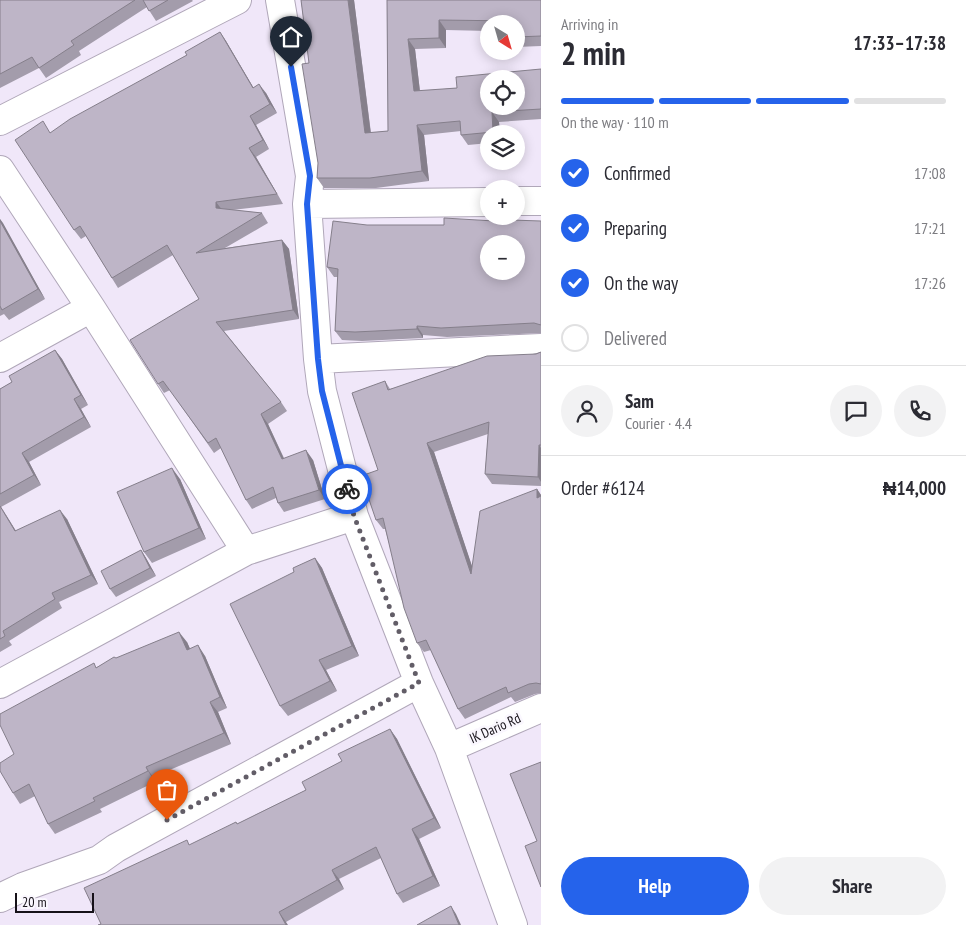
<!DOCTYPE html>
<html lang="en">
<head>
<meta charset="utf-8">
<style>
	:root { --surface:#fff; --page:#f2f2f3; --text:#2b2b33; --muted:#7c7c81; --line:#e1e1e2; --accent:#2563eb }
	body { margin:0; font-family:"PT Sans Narrow",sans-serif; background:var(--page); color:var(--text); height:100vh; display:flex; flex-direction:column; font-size:19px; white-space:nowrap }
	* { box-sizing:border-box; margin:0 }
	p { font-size:16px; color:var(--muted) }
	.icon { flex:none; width:28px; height:28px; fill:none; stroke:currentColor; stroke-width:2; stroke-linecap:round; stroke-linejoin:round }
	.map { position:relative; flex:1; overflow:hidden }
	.sheet { display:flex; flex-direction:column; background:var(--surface); width:425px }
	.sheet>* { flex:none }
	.needle { width:32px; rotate:143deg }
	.tools { position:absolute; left:480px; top:15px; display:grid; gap:10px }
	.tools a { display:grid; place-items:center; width:45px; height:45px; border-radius:50%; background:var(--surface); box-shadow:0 2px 12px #0003; font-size:25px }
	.scale { position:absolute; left:15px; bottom:12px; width:79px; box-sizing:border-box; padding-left:5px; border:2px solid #161219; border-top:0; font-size:14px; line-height:18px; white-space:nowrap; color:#161219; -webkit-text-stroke:4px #faf7fe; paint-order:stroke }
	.pin { position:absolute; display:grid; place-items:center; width:42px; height:42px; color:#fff; margin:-51px -21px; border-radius:50% 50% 50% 0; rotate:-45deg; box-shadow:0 0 5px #0007 }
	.pin .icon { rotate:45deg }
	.courier { position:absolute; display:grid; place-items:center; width:50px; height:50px; margin:-25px; border:4px solid #2563eb; border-radius:50%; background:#fff; color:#222; box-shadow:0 1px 6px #0007 }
	.summary em { font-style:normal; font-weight:700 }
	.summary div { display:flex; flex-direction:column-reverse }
	.summary { display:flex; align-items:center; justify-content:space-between; height:85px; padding:0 20px }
	h1 { font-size:32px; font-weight:700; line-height:38px }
	.bar { display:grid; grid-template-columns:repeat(4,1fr); gap:8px 5px; align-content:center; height:60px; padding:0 20px }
	.bar i { height:6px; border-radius:4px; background:var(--line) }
	.bar .active { background:var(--accent) }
	.bar p { grid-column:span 4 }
	.line { display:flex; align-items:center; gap:12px; padding:0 20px; border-top:1px solid var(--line) }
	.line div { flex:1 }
	.round { display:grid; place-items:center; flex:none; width:52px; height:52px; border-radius:26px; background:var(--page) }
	ol { padding:0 20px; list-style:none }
	li { display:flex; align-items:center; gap:15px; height:55px }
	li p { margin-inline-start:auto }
	li .icon { padding:5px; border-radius:50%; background:var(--accent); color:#fff; stroke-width:4 }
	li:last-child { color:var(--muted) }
	li i { width:28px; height:28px; border:2px solid var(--line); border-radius:50% }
	.button { display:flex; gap:10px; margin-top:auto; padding:10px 20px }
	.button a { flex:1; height:58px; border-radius:30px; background:var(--accent); color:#fff; font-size:20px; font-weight:700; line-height:58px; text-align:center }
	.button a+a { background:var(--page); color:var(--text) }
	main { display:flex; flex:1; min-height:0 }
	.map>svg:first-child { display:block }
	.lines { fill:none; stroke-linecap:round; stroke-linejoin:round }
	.minor-casing { stroke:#b0a7b9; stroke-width:30 }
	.minor { stroke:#fff; stroke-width:28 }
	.wall { fill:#a39cab }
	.shaded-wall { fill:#857f8b }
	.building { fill:#beb5c7; stroke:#857f8b; fill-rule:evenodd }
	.done { stroke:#625d67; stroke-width:5; stroke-dasharray:0 9 }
	.route { stroke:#2563eb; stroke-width:6 }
	.labels { text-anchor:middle; stroke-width:5; stroke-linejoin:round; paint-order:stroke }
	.street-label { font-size:14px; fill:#161219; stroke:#faf7fe }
</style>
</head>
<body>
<main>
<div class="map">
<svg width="541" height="925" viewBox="0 0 541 925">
	<rect width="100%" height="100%" fill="#f0e7f9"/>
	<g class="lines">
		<defs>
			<path id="minor" d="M280,0L310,176L307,204L318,359L322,391L354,516L419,683L449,748L513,925
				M0,121L237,0
				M0,170L91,308L246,551
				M516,201H541
				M307,204L489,202
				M0,358L91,308
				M318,359L541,348
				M0,684L246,551L354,516
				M449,748L541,708
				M0,898L23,887L99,860L116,848L419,683"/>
		</defs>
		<use href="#minor" class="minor-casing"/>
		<use href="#minor" class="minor"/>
	</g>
	<path class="wall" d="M0,0H192L193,1L156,21L147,7L79,51L81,55L46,78L39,68L0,88Z
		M301,0H354L371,133L388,131L387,0H541V46L516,47V24H489V31L446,30V48L415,49L420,91L457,88L541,69V119L499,122L500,134H489V143L468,145L461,135V131L424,135L429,181L376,188H324L317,178L318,163L309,63Z
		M220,32L226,41L253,87L266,93L277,113L256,125L269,149L256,157L283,204L232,210L262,213L268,223L225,248L282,240L289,249L299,319L224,331L281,402L287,411L268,424L284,458L313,460L325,499L284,512L278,503L276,498L252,509L246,500L221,448L214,453L170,390L164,393L158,384L199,299L173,255L118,288L86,236L81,239L74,230L51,133L187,55Z
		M0,219L45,299L9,320L4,314L0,316Z
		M541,221V333L447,337L423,335V338L362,341L342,340L335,331L338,277H334L327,267L367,225H444Z
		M55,350L62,359L88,405L81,409L91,427L29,462L41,485L1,507L16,531L67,519L98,584L59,602L62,608L9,641L12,645L0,652V389L12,382Z
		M541,352V486L492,484L485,474L488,434L434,452L472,567L537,489L541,495V693L535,694L515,702L511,697L465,719L458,709L431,650L424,652L417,643L385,529H383L376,520L378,470L385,381L390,389Z
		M180,479L206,539L152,563L144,552Z
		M141,550L146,558L156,576L116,597L110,589Z
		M315,558L322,568L359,656L326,670L337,691L288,716L280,706L294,572Z
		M187,642L190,649L205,656L227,708L218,712L231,744L153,777L155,782L100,809L102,812L55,834L48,824L35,796L20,804L13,793L14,754L97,667L116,658Z
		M390,729L397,739L441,828L419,839L440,886L403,903L397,894L381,858L339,879L344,889L286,922L101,924L190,845L237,824L306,790L342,761Z"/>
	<path class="shaded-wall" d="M348,0H354L372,143L365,133Z
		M439,20L446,30V48L439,38Z
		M220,32L226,41L259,97L253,88Z
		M408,39L415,49L421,101L414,91Z
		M259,84L266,93L277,113L270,104Z
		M492,112L499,122L500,134H495L493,132Z
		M250,116L256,125L269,149L263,140Z
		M417,125L424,135L429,181L422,171Z
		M249,148L256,157L283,204L277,194Z
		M216,202L223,211L216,208Z
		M0,219L3,223L45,299L38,289L0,221Z
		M282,240L289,249L299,319L293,310Z
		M417,326L423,335V338L417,329Z
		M55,350L62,359L88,405L81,395Z
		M74,399L81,409L91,427L84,417Z
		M261,414L268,424L288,468L282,459Z
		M427,443L434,452L478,584L471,574Z
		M539,445L541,448V482L538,477Z
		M306,450L313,460L325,499L319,490Z
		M22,453L29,462L41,485L34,475Z
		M172,468L180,479L206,539L199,528Z
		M537,489L541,495V504L537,498Z
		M0,505L22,541L15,531Z
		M60,510L67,519L98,584L91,575Z
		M141,550L146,558L156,576L150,568Z
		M315,558L322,568L359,656L352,646Z
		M179,632L187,642L195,660L187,650Z
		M198,645L205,656L227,708L220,697Z
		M319,660L326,670L337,691L330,681Z
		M210,702L218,712L231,744L224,733Z
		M390,729L397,739L441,828L434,818Z
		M146,767L153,777L155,782L148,771Z
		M412,829L419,839L440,886L433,876Z
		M332,870L339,879L344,889L337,880Z
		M451,906L456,914L461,925H459Z
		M279,912L286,922L288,925H286Z"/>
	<path class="building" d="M0,0H135L71,41L74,45L39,68L32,57L0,74Z
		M143,0H168L149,11Z
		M301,0H348L365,133L388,131L387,0H541V36L516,37V24H513L514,21L439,20V38L408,39L414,91L457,88L456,77L541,69V109L492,112L493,132L461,135L460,121L417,125L422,171L370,178H317L318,163L302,64L309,63ZM489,79H516V106H489Z
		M220,32L253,88L259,84L270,104L250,116L263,140L249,148L277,194L216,202V208L262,213L196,253L282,240L293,310L216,322L281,402L261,414L282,459L306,450L319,490L278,503L273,487L246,500L216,438L208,443L163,381L158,384L130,340L199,299L167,245L112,278L80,226L74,230L15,140L43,121L50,133L70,119L187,55L185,52Z
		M444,218L511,222V220L541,221V325L534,323L441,328L417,326V329L355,332L335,331L338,269L327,267L333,221L367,225H444ZM489,244H516V271H489Z
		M0,221L38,289L2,310L0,306Z
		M55,350L81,395L74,399L84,417L22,453L34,475L0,494V389L12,382L9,376Z
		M541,352V445H539L538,477L485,474L489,422L427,443L471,574L480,511L537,489V498L541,496V684L536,683L529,684L508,693L506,687L458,709L426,640L417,643L404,608L383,518L376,520L361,476L378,470L352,393L385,381L388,390L487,356L536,354Z
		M172,468L199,528L144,552L117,492Z
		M0,506L15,531L60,510L91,575L52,593L55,599L3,631L5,636L0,639Z
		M141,550L150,568L110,589L101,571Z
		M315,558L352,646L319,660L330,681L280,706L230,604L294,572L293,568Z
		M179,632L187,650L198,645L220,697L210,702L224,733L146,767L148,771L93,798L95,801L48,824L29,784L13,793L0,771V763L14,754L0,725V714L94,663L96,668L114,657L116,658Z
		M390,729L434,818L412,829L433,876L397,894L376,847L332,870L337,880L279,912L286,925H98L101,924L84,888L187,840L189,845L236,822L237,824L306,790L302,782L342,761L338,754Z
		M541,762V887L525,846L537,841L510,774Z
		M451,906L459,925H417Z"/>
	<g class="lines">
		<path class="done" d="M167,820L419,683L354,516L347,489"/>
		<path class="route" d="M291,67L310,176L307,204L318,359L322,391L347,489"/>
	</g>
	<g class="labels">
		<g class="street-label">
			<text transform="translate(495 728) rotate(-24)" y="5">IK Dario Rd</text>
		</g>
	</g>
</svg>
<div class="tools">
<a><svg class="needle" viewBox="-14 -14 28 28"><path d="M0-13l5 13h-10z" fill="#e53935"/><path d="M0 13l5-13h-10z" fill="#7c7c81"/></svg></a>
<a><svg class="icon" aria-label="locate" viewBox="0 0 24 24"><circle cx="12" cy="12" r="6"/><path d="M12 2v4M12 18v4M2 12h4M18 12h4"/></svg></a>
<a><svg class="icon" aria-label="layers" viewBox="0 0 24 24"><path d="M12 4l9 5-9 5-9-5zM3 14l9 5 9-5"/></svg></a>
<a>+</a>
<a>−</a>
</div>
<div class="scale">20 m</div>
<div class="pin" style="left:167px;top:820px;background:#ea580c"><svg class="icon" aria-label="bag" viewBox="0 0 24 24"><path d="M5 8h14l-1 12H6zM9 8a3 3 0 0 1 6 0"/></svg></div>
<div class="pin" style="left:291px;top:67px;background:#1f2937"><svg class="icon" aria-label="home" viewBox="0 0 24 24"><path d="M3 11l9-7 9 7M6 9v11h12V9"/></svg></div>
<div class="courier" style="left:347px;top:489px"><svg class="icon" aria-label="bike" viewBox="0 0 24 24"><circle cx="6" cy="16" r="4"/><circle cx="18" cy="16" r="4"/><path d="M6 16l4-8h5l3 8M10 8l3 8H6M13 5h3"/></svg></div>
</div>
<section class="sheet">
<div class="summary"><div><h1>2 min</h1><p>Arriving in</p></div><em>17:33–17:38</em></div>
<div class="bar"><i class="active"></i><i class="active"></i><i class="active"></i><i></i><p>On the way · 110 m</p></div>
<ol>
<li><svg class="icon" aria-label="check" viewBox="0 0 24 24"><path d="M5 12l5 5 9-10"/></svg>Confirmed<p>17:08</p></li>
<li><svg class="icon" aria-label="check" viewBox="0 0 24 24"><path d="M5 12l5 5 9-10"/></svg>Preparing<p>17:21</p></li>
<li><svg class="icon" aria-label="check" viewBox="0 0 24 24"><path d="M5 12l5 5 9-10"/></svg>On the way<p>17:26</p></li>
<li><i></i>Delivered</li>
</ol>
<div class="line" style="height:90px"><a class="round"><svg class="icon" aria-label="person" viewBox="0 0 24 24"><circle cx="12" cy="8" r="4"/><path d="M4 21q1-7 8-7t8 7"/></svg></a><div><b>Sam</b><p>Courier · 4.4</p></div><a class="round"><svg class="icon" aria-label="chat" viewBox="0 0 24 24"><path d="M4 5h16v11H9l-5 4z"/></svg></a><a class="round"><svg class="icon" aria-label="phone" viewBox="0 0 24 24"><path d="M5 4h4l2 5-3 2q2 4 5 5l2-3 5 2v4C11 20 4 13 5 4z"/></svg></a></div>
<div class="line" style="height:65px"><div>Order #6124</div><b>₦14,000</b></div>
<div class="button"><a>Help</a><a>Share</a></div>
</section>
</main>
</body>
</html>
